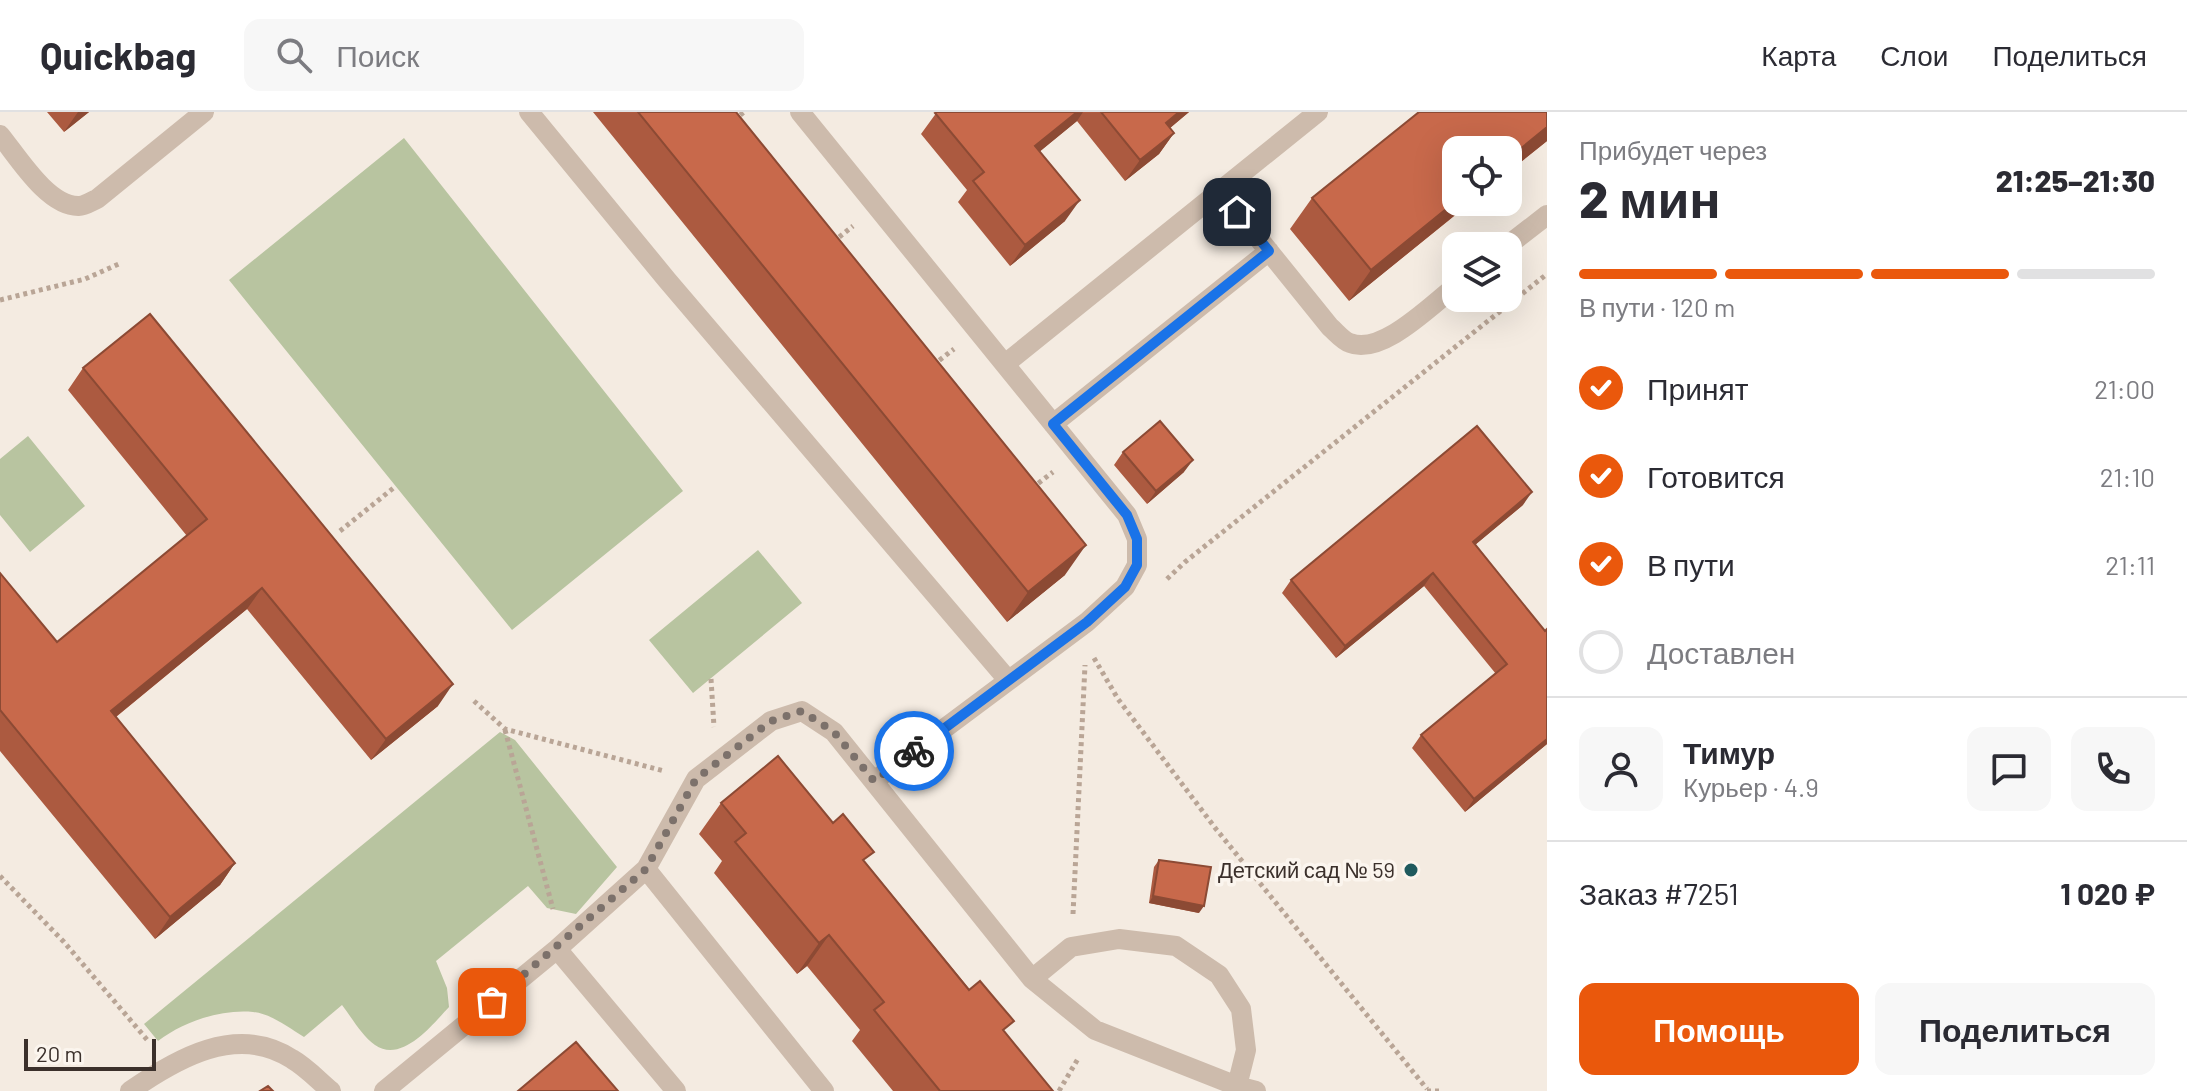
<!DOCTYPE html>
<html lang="ru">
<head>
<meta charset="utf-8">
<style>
	:root { --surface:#fff; --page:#f7f7f7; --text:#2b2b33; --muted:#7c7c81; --line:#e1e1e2; --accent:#ea580c }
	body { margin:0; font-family:Barlow,sans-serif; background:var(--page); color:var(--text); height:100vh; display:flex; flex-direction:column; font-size:30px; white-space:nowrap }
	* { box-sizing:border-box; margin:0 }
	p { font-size:26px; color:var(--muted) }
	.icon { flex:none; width:44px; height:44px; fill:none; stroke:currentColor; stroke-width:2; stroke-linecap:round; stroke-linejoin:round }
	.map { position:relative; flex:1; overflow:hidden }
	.sheet { display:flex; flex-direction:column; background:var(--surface); width:640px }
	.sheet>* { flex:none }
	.fabs { position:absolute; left:1442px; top:24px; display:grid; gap:16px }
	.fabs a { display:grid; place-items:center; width:80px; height:80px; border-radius:16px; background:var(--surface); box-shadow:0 8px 32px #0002; font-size:40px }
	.scale { position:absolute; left:24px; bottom:20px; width:132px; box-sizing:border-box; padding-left:8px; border:4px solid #3b302b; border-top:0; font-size:22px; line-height:28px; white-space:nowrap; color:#3b302b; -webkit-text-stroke:6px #fbf5ee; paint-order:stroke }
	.pin { position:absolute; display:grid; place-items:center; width:68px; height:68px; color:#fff; margin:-34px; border-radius:16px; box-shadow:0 4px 12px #0006 }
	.courier { position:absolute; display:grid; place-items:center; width:80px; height:80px; margin:-40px; border:6px solid #1a73e8; border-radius:50%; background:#fff; color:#222; box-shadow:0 2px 10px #0007 }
	.headline em { font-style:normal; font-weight:800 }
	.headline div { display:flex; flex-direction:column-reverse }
	.headline { display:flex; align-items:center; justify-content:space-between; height:136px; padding:0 32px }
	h1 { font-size:52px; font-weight:800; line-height:60px }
	.bar { display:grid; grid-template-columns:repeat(4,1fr); gap:12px 8px; align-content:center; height:96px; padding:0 32px }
	.bar i { height:10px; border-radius:6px; background:var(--line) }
	.bar .current { background:var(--accent) }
	.bar p { grid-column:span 4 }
	.line { display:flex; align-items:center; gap:20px; padding:0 32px; border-top:2px solid var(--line) }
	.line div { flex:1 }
	.round { display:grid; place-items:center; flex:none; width:84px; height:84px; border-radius:16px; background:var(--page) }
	ol { padding:0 32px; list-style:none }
	li { display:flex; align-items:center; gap:24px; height:88px }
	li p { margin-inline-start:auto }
	li .icon { padding:8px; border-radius:50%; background:var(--accent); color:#fff; stroke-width:4 }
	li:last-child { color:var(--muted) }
	li i { width:44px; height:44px; border:4px solid var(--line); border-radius:50% }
	.primary-button { display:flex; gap:16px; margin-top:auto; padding:16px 32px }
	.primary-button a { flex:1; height:92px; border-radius:16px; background:var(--accent); color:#fff; font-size:32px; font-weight:800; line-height:92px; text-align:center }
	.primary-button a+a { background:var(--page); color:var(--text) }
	header { display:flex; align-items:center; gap:48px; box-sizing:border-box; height:112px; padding:0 40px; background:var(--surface); border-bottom:2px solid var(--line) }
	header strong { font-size:38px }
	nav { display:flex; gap:44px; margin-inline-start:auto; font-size:28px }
	.search { width:560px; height:72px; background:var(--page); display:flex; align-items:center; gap:20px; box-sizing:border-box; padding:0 28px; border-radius:16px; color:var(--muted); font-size:30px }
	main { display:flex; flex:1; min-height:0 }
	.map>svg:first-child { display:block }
	.green { fill:#b8c4a0 }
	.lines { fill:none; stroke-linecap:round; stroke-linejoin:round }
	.path { stroke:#b9a596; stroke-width:5; stroke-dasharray:4 4; stroke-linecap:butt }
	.minor { stroke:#cdbbac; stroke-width:20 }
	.wall { fill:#ac5a40 }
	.shaded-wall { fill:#8c4a34 }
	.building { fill:#c8694b; stroke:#8c4a34; stroke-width:2 }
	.done { stroke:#7c716b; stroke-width:8; stroke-dasharray:0 14.4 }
	.route { stroke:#1a73e8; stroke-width:10 }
	.poi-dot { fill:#1f5a5e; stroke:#fbf5ee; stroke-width:3 }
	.labels { text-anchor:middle; stroke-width:7; stroke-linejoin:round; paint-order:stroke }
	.poi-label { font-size:22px; fill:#3b302b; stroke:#fbf5ee; text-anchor:end }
</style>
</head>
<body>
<header>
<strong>Quickbag</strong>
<div class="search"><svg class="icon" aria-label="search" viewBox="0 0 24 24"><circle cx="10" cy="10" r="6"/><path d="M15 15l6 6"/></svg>Поиск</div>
<nav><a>Карта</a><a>Слои</a><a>Поделиться</a></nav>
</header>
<main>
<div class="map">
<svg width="1547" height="979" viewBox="0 0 1547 979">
	<rect width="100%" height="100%" fill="#f4ebe1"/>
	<path class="green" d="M404,26L683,379L512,518L229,168Z
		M28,324L85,394L30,440L0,403V347Z
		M758,438L802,491L693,581L649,528Z
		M500,620L515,628L617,755L576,802L547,796L528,774L436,849L447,876L449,895C433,912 402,952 375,933C362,924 352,906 342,893L304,925C288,915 271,902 253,900C220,897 183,910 158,929L144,912Z"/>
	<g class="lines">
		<path class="path" d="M734,8L744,0
			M833,130L853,114
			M0,188L85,167L121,151
			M933,253L954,237
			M1032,376L1053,360
			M340,419L396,374
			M1167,467L1185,450L1547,162
			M1094,546L1118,587L1216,717L1427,977
			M711,567L714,615
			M474,589L505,617L664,659
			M505,618L553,797
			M0,764L64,830L149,930
			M1073,802L1085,553
			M1059,979L1079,945
			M1427,979H1440"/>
		<path class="minor" d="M529,0L667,168L1008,568
			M800,0L1127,403L1137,427V453L1125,475L1087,510L874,669
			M0,23C18,45 48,95 79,94C85,94 92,89 97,87L204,0
			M1221,80L1330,215C1336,220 1343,229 1350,231C1382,244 1432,192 1456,174
			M1507,134L1547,103
			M1005,252L1318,0
			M1053,312L1269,139
			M646,757L824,979
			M557,837L676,979
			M1032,867L1071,835L1119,827L1176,834L1219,863L1241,897L1246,938L1237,974
			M130,979C176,947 237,911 292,947C306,955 318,968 331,979
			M384,979L557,837L646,757L696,667L771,609L802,599L834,620L1032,867L1095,918L1237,974L1256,979"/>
	</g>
	<path class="wall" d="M47,0H89L64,20Z
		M593,0H736L1065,463L1007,510Z
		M937,0H1189L1170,16L1174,21L1159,42L1125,69L1077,9L1040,39L1065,109L1010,154L958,90L967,78L921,22Z
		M1547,0V29L1349,189L1290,117L1312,86Z
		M83,256L438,594L371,648L247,497L116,605L235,751L220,773L155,827L0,639V461L57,530L187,424L68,278Z
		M1123,340L1184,360L1147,392L1114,353Z
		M1523,393L1475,433L1547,632L1465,700L1412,636L1421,623L1496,562L1424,474L1336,546L1282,481L1291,468Z
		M721,691L866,751L1053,979H893L852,929L860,918L807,854L797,862L714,761L722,749L699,722Z
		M1159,748L1199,801L1149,791L1154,755Z"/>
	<path class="shaded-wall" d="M78,0H89L64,20Z
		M1077,0H1083L1077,9L1021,55L1035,34Z
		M1179,0H1189L1151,32L1166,11Z
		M1547,15V29L1508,60V47Z
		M1174,21L1159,42L1125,69L1140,48Z
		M1080,88L1065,109L1010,154L1025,133Z
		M1456,89V90H1471L1349,189L1371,158Z
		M1193,348L1184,360L1147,392L1156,379Z
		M1532,380L1523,393L1464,442L1473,430Z
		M1086,433L1065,463L1007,510L1028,480Z
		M1433,461L1424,474L1336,546L1345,534Z
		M262,476L247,497L96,621L111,599Z
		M453,572L438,594L371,648L386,627Z
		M1547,627V632L1465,700L1474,687Z
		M235,751L220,773L155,827L170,805Z
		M1153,784L1204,794L1199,801L1149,791Z
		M829,823L807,854L797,862L819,831Z"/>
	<path class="building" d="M638,0H736L1086,433L1028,480Z
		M937,0H1077L1035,34L1080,88L1025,133L973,69L984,60L935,1Z
		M1101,0H1179L1166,11L1174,21L1140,48Z
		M1419,0H1547V15L1508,47V38H1456V89L1371,158L1312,86Z
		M150,202L453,572L386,627L262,476L111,599L235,751L170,805L0,598V461L57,530L207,407L83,256Z
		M1160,309L1193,348L1156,379L1123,340Z
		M1477,314L1532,380L1473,430L1545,519L1547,517V627L1474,687L1421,623L1507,552L1433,461L1345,534L1291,468Z
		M778,644L833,711L843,702L874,740L863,748L969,878L980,869L996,888L1014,909L1003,918L1053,979H940L874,898L884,890L829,823L819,831L735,730L746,721L721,691Z
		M1159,748L1211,755L1204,794L1153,784Z
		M576,930L618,979H518Z
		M268,974L273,979H260Z"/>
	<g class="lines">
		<path class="done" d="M492,890L646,757L696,667L771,609L802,599L834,620L874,669L914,639"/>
		<path class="route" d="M914,639L1087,510L1125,475L1137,453V427L1127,403L1053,312L1269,139L1237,100"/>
	</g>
	<circle class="poi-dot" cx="1411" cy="758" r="8"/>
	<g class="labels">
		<g class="poi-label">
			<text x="1395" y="766">Детский сад № 59</text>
		</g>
	</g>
</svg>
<div class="fabs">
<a><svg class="icon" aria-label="locate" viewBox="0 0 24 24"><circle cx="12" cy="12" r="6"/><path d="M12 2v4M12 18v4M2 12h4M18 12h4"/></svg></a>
<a><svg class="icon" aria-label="layers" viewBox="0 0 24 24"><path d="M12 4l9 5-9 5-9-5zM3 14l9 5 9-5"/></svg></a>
</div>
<div class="scale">20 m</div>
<div class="pin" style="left:492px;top:890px;background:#ea580c"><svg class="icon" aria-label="bag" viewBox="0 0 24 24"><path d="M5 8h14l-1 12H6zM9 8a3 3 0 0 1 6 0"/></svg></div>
<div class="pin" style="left:1237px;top:100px;background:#1f2937"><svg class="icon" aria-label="home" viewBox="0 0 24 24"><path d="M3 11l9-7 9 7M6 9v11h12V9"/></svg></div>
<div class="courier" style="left:914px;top:639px"><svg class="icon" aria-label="bike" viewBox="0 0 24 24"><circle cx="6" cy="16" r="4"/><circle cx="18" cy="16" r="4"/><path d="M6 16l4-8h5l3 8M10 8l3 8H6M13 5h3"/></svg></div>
</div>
<section class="sheet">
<div class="headline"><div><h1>2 мин</h1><p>Прибудет через</p></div><em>21:25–21:30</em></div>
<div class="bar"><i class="current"></i><i class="current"></i><i class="current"></i><i></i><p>В пути · 120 m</p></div>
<ol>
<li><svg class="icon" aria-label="check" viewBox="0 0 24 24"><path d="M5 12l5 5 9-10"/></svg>Принят<p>21:00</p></li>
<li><svg class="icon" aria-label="check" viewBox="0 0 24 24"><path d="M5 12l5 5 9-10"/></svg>Готовится<p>21:10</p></li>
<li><svg class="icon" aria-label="check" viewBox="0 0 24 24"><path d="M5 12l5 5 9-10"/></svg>В пути<p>21:11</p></li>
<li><i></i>Доставлен</li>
</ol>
<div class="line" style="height:144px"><a class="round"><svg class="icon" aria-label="person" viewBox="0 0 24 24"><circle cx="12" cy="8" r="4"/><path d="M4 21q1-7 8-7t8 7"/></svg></a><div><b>Тимур</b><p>Курьер · 4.9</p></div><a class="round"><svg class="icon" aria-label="chat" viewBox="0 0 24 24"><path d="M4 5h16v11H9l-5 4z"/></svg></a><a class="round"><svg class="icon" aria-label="phone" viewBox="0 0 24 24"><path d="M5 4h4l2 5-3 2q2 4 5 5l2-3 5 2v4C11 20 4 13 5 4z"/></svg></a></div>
<div class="line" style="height:104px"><div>Заказ #7251</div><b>1 020 ₽</b></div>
<div class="primary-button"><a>Помощь</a><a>Поделиться</a></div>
</section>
</main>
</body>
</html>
